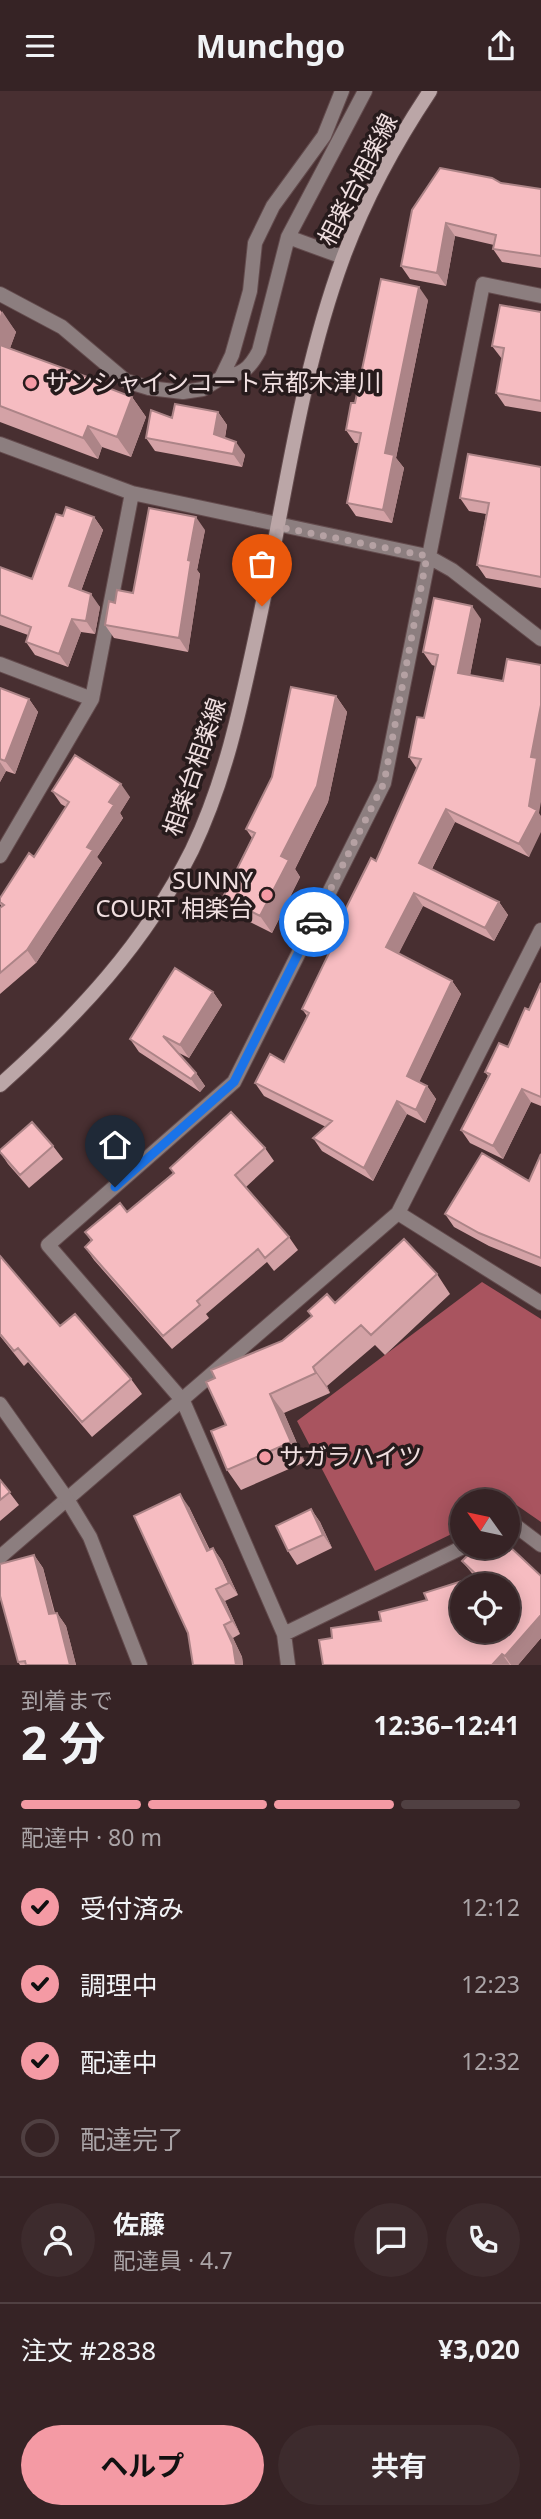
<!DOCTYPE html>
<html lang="ja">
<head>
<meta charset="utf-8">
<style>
	:root { --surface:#362325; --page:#3d2b2d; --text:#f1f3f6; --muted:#aaa4a7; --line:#504042; --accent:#f49aa4 }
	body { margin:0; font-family:"Noto Sans","Noto Sans JP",sans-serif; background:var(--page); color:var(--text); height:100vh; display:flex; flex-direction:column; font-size:26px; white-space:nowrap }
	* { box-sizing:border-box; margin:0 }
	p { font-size:23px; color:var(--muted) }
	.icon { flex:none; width:38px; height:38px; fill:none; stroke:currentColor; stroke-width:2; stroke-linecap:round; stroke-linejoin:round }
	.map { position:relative; height:1574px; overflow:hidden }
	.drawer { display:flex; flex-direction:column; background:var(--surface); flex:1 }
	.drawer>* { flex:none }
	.needle { width:46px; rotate:303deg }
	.tools { position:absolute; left:450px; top:1398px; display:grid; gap:14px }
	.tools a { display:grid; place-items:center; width:70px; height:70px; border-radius:50%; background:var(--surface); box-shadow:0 4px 18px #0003,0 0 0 2px var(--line); font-size:35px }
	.pin { position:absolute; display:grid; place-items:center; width:60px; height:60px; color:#fff; margin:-72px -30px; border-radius:50% 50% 50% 0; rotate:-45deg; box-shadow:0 0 7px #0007 }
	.pin .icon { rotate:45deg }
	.courier { position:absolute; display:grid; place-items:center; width:70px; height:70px; margin:-35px; border:5px solid #1a73e8; border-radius:50%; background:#fff; color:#222; box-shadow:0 2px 9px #0007 }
	.overview em { font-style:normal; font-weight:700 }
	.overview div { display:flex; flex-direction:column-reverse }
	.overview { display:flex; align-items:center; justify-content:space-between; height:119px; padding:0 21px }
	h1 { font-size:46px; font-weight:700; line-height:52px }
	.bar { display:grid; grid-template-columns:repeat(4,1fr); gap:10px 7px; align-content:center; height:84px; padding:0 21px }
	.bar i { height:9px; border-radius:5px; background:var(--line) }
	.bar .current { background:var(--accent) }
	.bar p { grid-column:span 4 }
	.line { display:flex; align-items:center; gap:18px; padding:0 21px; border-top:2px solid var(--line) }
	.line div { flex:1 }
	.round { display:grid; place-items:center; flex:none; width:74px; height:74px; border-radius:37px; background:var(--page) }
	ol { padding:0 21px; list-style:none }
	li { display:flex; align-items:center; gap:21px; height:77px }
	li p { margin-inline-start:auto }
	li .icon { padding:7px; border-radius:50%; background:var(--accent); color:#111; stroke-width:4 }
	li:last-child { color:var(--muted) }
	li i { width:38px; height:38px; border:4px solid var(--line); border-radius:50% }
	.button { display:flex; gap:14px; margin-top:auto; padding:14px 21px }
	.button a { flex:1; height:80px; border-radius:42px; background:var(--accent); color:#111; font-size:28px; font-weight:700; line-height:80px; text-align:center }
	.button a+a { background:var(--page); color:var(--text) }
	header { display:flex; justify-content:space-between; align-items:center; height:91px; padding:0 21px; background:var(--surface); font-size:32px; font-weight:700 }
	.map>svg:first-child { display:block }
	.forest { fill:#a9545f }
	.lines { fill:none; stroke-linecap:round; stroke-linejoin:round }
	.minor-casing { stroke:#634b4d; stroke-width:16 }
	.tertiary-casing { stroke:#634b4d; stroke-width:16 }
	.secondary-casing { stroke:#634b4d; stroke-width:16 }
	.minor { stroke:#8c7e7f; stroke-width:14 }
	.tertiary { stroke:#8c7e7f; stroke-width:14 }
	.secondary { stroke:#bba6a7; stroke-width:14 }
	.wall { fill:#d4a2a6 }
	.shaded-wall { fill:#ac8487 }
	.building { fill:#f6bcc1; stroke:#ac8487; stroke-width:2; fill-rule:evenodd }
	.done { stroke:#b5a1a3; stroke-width:7; stroke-dasharray:0 12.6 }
	.route { stroke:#1a73e8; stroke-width:9 }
	.poi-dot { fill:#f49aa4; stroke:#271b1c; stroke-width:2.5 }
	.labels { text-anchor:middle; stroke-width:7; stroke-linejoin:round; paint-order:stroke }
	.street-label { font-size:24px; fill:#f0dfe0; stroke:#271b1c }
	.poi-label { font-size:24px; fill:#f0dfe0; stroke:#271b1c; text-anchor:start }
</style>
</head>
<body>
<header><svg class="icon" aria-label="menu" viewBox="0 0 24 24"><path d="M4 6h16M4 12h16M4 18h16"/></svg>Munchgo<svg class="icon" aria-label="share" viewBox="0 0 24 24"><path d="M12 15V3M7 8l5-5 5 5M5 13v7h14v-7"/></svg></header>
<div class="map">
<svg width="541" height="1574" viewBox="0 0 541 1574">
	<rect width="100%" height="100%" fill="#482f31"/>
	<path class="forest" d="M482,1191L541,1228V1431L515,1413L508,1416V1410H462V1438L375,1480L297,1330Z"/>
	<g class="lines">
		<defs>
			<path id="minor" d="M288,146L343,166
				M0,203L62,236L126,290L149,297L183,301L203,298L221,287L232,264L250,200L255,152L273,115L324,45L342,0
				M221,287C242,283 249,279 259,260L288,146L365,0
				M0,353L132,402
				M0,573L92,608L132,402L427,465L452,479L541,548
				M0,765L92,608
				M398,1122L541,1212
				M508,1435L512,1432L541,1454
				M0,1466L398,1122L541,839
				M284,1543L463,1456
				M288,1574L284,1543L183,1310L48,1154L234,991L384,692L483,193L541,205"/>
			<path id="tertiary" d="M0,1313L67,1408L90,1446L140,1574"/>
			<path id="secondary" d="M0,994C77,925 145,853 192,759C227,686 242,609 259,530C285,409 300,284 343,167C364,110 396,51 430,0"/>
		</defs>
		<use href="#minor" class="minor-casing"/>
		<use href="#tertiary" class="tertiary-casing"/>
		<use href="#secondary" class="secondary-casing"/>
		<use href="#minor" class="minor"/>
		<use href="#tertiary" class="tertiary"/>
		<use href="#secondary" class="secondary"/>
	</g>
	<path class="wall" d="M501,92L541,98V177L502,171L493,158L494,154L455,145L446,195L410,188L401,175L412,119Z
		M428,209L396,367L404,377L392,432L356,425L347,412L359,352H355L346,339L355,312Z
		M0,219L16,241L10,257L132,306L146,326L131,366L102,356L98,368L0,331Z
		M541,221V321L505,315L496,302L502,268L492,255Z
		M218,321L227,334L225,347L245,364L242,376L155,360L146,347L172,327Z
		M541,376V497L486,487L477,474L486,423L469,420L460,407Z
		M63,425L94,426L103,439L81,500L100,516L95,543L81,541L68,576L35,564L26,551L28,544L0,534V476L32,488Z
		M205,439L197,479L200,483L188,561L114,547L105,534L115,512L133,502Z
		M481,528L470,584L539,722L529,766L455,731L432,778L499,811L508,824L494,850L423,815L398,863L452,890L461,903L419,991L427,995L436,1008L425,1032L407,1023L373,1090L322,1060L313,1047L326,1036L264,1005L255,992L284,971L307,925L302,918L344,831L341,827L376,770L417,678L409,666L424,627L435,575L432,574L423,561Z
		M0,597L29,608L38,621L15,683L6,680L0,691Z
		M336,605L347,621L328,711L295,778L300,786L272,842L234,823L223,806L252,747L246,738Z
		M52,700L130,706L120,722L123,727L97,766L102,772L36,872L0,903V817L2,816L0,813V807L34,766L66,716L61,713Z
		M541,892V1015L531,1011L503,1068L470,1052L461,1039L488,985L485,981L508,956L529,919Z
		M213,901L222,914L189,967L177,961L196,982L205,995L200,1001L139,961L130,948Z
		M53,1055L63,1068L29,1097L8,1073L0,1061Z
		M265,1057L274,1070L246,1096L289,1146L298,1159L274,1180L267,1171L206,1223L209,1227L172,1258L94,1169L85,1156L91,1150L85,1141L127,1121L173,1082L170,1077Z
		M541,1063V1176L489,1155L454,1136L445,1123L529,1090Z
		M0,1165L60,1235L131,1288L142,1303L92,1346L28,1271L24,1275L0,1245Z
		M437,1183L450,1203L385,1264L375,1254L327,1295L330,1302L284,1322L305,1371L241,1399L227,1379L226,1334L215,1287L282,1250L312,1225L308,1220Z
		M0,1389L19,1414L0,1430Z
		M189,1416L210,1459L213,1457L222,1470L238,1504L225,1510L240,1543L233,1547L242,1566L243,1574H193Z
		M311,1418L320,1431L332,1457L297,1474L288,1460Z
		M34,1464L43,1477L55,1522H57L66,1535L76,1574H20L18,1571Z
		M462,1470L541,1485V1547L518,1574H323L332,1547L381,1530L427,1509L475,1486Z"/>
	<path class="shaded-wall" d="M446,132L455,145L446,195L437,182Z
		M419,196L428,209L396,367L404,377L392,432L383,419L385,362Z
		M2,220L16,241L5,271L0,263V225Z
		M132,306L146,326L131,366L117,346Z
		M218,321L227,334L223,356L214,343Z
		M88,335L102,356L98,368L83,347Z
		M236,351L245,364L242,376L233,363Z
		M94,426L103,439L78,508L69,495Z
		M196,426L205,439L197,479L200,483L188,561L179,547L188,469Z
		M91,503L100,516L95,543L86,530Z
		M472,515L481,528L468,595L458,582Z
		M72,528L81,541L68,576L59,563Z
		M336,605L347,621L328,711L295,778L300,786L272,842L260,825Z
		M29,608L38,621L15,683L5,670Z
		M541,614V711L539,722L541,725V741L529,766L519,753L529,715L531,666Z
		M0,671L6,680L0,691Z
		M121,693L130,706L120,722L123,727L97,766L102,772L36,872L27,859L109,711Z
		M446,718L455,731L428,785L419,772Z
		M414,802L423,815L395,870L386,856Z
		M499,811L508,824L494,850L485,837Z
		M452,890L461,903L416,998L407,985Z
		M213,901L222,914L189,967L180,954Z
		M196,982L205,995L200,1001L191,988Z
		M427,995L436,1008L425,1032L416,1019Z
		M522,998L531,1011L503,1068L493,1055Z
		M397,1010L407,1023L373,1090L364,1077Z
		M313,1276L327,1295L330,1302L316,1282Z
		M270,1303L284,1322L305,1371L291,1351Z
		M180,1403L189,1416L216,1473L207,1460Z
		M311,1418L320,1431L332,1457L323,1444Z
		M213,1457L222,1470L238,1504L229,1492Z
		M34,1464L43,1477L58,1537L49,1523Z
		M216,1498L225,1510L240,1543L232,1530Z
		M57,1522L66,1535L76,1574H70Z
		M541,1524V1547L518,1574H511L505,1565Z
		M224,1534L233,1547L242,1566L243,1574H236Z
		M502,1563L510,1574H492Z"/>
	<path class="building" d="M440,77L492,87L501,92L541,98V165L493,158L496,144L446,132L437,182L401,175L412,119Z
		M381,188L419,196L385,362L394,364L383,419L347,412L361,342L346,339L351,312H355Z
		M500,214L541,221V310L496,302L504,257L492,255Z
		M0,254L104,292L103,295L132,306L117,346L88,335L83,347L0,315Z
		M175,313L218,321L214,343L236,351L233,363L146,347L151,319L172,327Z
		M468,363L541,376V486L477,474L489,412L460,407Z
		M66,416L94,426L69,495L91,503L86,530L72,528L59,563L26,551L31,536L0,524V476L32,488L56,423L63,425Z
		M149,417L196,426L188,469L191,470L179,547L105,534L109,510L115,512L117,499L133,502Z
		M434,507L472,515L458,582L503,590L507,568L541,574V614L531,666L537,667L529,715L537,719L519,753L446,718L419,772L499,811L485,837L414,802L386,856L452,890L407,985L427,995L416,1019L397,1010L364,1077L313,1047L332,1030L255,992L270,963L284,971L309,922L302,918L345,829L341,827L371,767L376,770L421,668L409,666L417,626L424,627L438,564L423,561Z
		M291,596L336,605L317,695L281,765L289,769L260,825L223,806L255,742L246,738L272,686Z
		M0,597L29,608L5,670L0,668Z
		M75,664L121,693L109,711L114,714L87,756L93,759L27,859L0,882V817L4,814L0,811V807L29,762L34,766L69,711L52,700Z
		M175,877L213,901L180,954L163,945L196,982L191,988L130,948Z
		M541,892V1006L522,998L493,1055L461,1039L490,983L485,981L499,952L508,956L525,917L529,919Z
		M231,1021L265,1057L235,1084L289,1146L265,1167L258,1158L197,1210L200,1214L163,1245L85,1156L92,1149L85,1141L120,1112L127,1121L174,1082L170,1077Z
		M32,1031L53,1055L20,1084L0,1061V1059Z
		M482,1062L529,1090L541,1063V1167L479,1142L445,1123Z
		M404,1148L437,1183L371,1244L361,1234L313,1276L316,1282L270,1303L291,1351L227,1379L211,1340L226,1334L206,1291L215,1287L211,1279L282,1250L312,1225L308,1220L327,1203L335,1212Z
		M0,1165L60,1235L75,1223L131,1288L82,1331L18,1257L14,1260L0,1243Z
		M0,1389L10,1401L0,1409Z
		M180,1403L207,1460L213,1457L229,1492L216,1498L232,1530L224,1534L233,1554L236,1574H193L188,1542L134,1425Z
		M311,1418L323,1444L288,1460L276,1435Z
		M508,1454L541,1485V1524L505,1565L502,1563L492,1574H323L319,1549L332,1547L331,1537L381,1530L379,1521L427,1509L424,1502L478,1485L462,1470L476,1456H508ZM462,1494H508V1540H462Z
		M34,1464L49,1523L57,1522L70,1574H26L25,1570L18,1571L0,1505V1473Z"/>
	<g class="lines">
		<path class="done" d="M262,515L279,436L427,465L384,692L314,831"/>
		<path class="route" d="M115,1096L234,991L314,831"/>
	</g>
	<g class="poi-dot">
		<circle cx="31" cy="292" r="7"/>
		<circle cx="267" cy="804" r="7"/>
		<circle cx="265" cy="1366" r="7"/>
	</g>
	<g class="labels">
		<g class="street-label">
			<text transform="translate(358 89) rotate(-63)" y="8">相楽台相楽線</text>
			<text transform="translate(195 676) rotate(-71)" y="8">相楽台相楽線</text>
		</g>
		<g class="poi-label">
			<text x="45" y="300">サンシャインコート京都木津川</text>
			<text x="253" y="798" text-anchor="end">SUNNY<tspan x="253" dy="28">COURT 相楽台</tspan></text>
			<text x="279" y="1374">サガラハイツ</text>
		</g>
	</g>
</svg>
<div class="tools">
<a><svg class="needle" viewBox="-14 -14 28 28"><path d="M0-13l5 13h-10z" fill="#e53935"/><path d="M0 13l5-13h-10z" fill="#aaa4a7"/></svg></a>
<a><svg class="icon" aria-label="locate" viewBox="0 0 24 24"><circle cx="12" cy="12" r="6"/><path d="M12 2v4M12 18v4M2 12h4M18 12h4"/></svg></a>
</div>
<div class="pin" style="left:262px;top:515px;background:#ea580c"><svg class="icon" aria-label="bag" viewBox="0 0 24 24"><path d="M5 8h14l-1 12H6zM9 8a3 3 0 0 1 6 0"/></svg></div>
<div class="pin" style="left:115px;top:1096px;background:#1f2937"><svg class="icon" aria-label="home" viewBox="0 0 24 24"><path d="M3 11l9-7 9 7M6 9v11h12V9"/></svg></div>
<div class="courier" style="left:314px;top:831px"><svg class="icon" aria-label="car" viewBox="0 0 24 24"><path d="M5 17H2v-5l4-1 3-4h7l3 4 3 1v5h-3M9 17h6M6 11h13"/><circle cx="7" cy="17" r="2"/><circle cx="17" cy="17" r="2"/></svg></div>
</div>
<section class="drawer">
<div class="overview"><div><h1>2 分</h1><p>到着まで</p></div><em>12:36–12:41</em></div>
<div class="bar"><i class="current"></i><i class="current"></i><i class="current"></i><i></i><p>配達中 · 80 m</p></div>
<ol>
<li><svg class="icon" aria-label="check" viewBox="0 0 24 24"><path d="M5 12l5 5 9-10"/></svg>受付済み<p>12:12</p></li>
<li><svg class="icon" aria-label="check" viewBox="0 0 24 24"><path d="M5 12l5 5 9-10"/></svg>調理中<p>12:23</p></li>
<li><svg class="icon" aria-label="check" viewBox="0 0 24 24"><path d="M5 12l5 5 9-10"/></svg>配達中<p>12:32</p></li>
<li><i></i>配達完了</li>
</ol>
<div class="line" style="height:126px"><a class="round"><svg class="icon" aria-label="person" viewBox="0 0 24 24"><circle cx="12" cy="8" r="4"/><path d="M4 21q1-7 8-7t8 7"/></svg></a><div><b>佐藤</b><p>配達員 · 4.7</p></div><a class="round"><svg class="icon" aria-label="chat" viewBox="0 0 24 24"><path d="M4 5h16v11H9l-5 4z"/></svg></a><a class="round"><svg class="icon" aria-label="phone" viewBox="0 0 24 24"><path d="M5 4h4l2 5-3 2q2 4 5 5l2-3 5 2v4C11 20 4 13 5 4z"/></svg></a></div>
<div class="line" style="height:91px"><div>注文 #2838</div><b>¥3,020</b></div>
<div class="button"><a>ヘルプ</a><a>共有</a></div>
</section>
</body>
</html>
